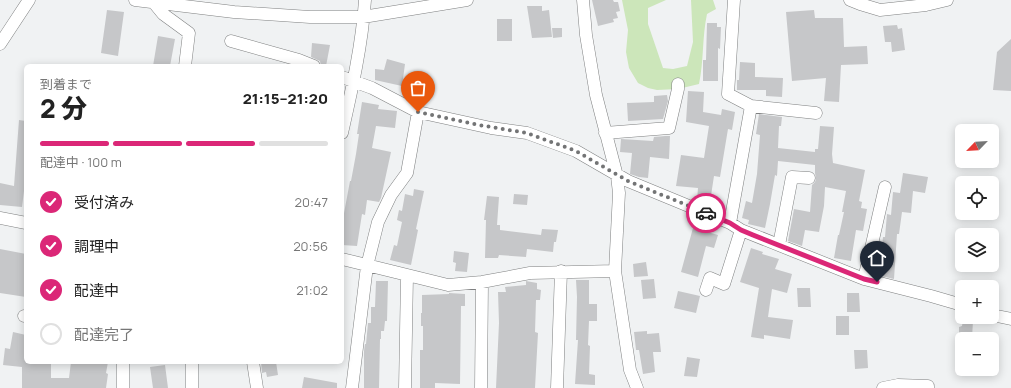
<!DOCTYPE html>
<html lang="ja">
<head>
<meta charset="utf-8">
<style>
	:root { --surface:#fff; --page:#f2f2f2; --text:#222; --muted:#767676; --line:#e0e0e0; --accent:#db2777 }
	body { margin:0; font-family:Manrope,"Noto Sans JP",sans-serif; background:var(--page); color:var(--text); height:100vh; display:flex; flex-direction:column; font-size:15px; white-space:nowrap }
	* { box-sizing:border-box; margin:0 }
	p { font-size:13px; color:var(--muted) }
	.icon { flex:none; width:22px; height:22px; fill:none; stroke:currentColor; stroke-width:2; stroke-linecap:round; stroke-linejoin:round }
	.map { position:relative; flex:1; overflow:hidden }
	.panel { position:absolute; left:24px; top:64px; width:320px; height:300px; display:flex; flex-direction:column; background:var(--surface); border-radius:6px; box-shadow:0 2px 10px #0003 }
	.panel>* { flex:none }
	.needle { width:26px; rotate:245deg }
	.fabs { position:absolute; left:955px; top:124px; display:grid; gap:8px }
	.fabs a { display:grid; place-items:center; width:44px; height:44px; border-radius:6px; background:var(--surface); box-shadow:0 2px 10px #0003; font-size:20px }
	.pin { position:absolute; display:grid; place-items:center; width:34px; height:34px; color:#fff; margin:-41px -17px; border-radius:50% 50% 50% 0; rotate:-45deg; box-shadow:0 0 4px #0007 }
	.pin .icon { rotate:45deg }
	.courier { position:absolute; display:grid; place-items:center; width:40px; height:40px; margin:-20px; border:3px solid #db2777; border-radius:50%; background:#fff; color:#222; box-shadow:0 1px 5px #0007 }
	.headline em { font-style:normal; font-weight:800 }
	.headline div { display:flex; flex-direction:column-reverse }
	.headline { display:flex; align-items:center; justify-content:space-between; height:68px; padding:0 16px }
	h1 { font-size:26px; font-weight:800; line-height:30px }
	.bar { display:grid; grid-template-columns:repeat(4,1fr); gap:6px 4px; align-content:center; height:48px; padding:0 16px }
	.bar i { height:5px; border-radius:3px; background:var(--line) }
	.bar .active { background:var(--accent) }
	.bar p { grid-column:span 4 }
	ol { padding:0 16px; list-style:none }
	li { display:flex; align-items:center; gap:12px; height:44px }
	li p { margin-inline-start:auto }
	li .icon { padding:4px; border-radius:50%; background:var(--accent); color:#fff; stroke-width:4 }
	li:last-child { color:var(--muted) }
	li i { width:22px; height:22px; border:2px solid var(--line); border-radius:50% }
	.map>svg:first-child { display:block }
	.green { fill:#cce6ba }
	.building { fill:#c6c7c9 }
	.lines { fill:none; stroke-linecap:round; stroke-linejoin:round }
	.minor-casing { stroke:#7f8081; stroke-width:13 }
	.minor { stroke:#fff; stroke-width:12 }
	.done { stroke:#737475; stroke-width:4; stroke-dasharray:0 7.2 }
	.route { stroke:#db2777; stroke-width:5 }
</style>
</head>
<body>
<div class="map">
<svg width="1011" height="388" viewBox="0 0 1011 388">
	<rect width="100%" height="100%" fill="#f0f2f3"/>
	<path class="green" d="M622,0H666L648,8V24L663,68L673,69L687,66L693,42L691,0H713L716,9L707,14C702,37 704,61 699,84L678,89L657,90L648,88L638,83L629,68L626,52L628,30Z"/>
	<path class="building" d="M592,0H613L614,2H618L620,11L616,12L618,18L613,19L614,22L598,26Z
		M527,6H542V11L549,10L552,37L532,38Z
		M107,10L124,12L118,56L101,53Z
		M814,10L815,18H843L844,47L867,46L868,64L841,65L839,102L824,101L826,78L792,81L786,12Z
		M497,19H512V41H497Z
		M707,23H717V27H721L720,49L718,48V81H703V60H706Z
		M897,25L898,29L902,28L905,50L892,52L891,42H885L883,26Z
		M552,28H562V37L553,38Z
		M158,36L175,39L170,66H153Z
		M1011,39V91L993,90L997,52Z
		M312,43L330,45L326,66H321L320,61L311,57Z
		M387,59L405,64L402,86L375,80V69L384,70Z
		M740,62L755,63V77L783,78L782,97L766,96V90H737V80H739Z
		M688,91L704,92L703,112L721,115L722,109L735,112L732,130L728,129L720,177L714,176L710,202L697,200L698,188L676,186L681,155L704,158L709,126L686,122Z
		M667,95L668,101L663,119L628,121L627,103L654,102V96Z
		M362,102L379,105L378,109L397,111L395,128L376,126L372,148L391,152L381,198L379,202L367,200L365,215L362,214L357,246L342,245V224L350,181H351L356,154L359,134H357Z
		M759,114L782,117L781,126H779L778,148L815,152V149H818L820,126L834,127L832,154L833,163L865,170L859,201L862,202L861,208L867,209L863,231L856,230L851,261L834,258L838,235H839L844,212H842L846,191L825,187L824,206L819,232L805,230L802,246L788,241L794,209L810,212L812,185L815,182L816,179L815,173V165L778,161L777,176L775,175L770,204L765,228L748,224L749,220L742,218L746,201L752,203L757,174L760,135L756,134Z
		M19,120L26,121V175L22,207L0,205V183L14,186Z
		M665,136H670L669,159L650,157L648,178L639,177L630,174L632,153L620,152L621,139L653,141L654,137Z
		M903,173L928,177L925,193L913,191L911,213L902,212L899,234H897L894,279L881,276L883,255H881L883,237H885L887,214L891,215L893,192L900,193Z
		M414,189L424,191L416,229L418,230L411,265L390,260L394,245L397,246L402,222L397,220L399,210L402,211L405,194L413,196Z
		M514,194L528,195L527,205L513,204Z
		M487,196L499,197L497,225H500V230L541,235L542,229L558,230L556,242H554L553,252L527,249L526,257L499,255L498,258H485L486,220H484Z
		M693,228L718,235L714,248L706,246L698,277L681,272Z
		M751,248L763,252L762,254L779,259L775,269L792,274L787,293L772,289L768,317L793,320L790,339L764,335V339L751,337L759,288L740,282Z
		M0,249L26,254V297L0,293Z
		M454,251L469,253L467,272L455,271L456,263L453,262Z
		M646,262L648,276L634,277L633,264Z
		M654,279L656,298L643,299L641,280Z
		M576,280H589V304H597V321H589L588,345L590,346L589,374L595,375V385L575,384L578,340H576L577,297Z
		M376,281H388L387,321H385L384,331H381V339H380L379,388H364V351L365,344H366L368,323H371V307H375Z
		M526,281L537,283V289L541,290L540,300H536L535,332L538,333L535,388H496L499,323L498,292H506L505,287L526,285Z
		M797,288H810L811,307H798Z
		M678,291L700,296L696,313L674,308Z
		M449,293L465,294V306H461L460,384L435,383V388H420V350H423V326H421V313H422V295L449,294Z
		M847,293H859L860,312H847Z
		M836,316H849V335H836Z
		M963,320H973L972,339H959V327L962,326Z
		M647,331V334L659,333L661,352H653L655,372L643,374L639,350H636L634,332Z
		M13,332L26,335V362H51V378H69L71,362H108L106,373L108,374L106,388H22V367L3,365L5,348L10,349Z
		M854,350H867L868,368L855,369Z
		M687,357L700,359L697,377L684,376Z
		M261,362H276L278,375L267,377L266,372L262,373Z
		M165,365L168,388H153L150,367Z
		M304,377L337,383V388H302Z"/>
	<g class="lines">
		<defs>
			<path id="minor" d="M135,0L234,12L310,17H363L467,0
				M583,0L586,35L596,95L617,176L619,193L615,271L630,370L637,388
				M850,0L860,4L880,10L926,5L947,0
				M154,3L163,14L189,33L185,66
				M231,41L299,60L314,66
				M0,44L29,0
				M342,77L372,88L418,112L491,128L527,133L576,151L628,181L730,223L741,230L864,279L931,296L962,305
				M751,106L816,113
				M342,133C352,89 362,45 365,0
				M605,133L669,128L678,89V84
				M0,218L26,223
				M730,223L751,106L728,94L734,0
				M779,245L792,177L809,178
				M342,259L448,285L482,282L530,273L615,271
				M864,279L885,187
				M706,290L710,278L724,284L741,230
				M992,315L1011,319
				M24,316H26
				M192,362V388
				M253,362L257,388
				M123,388V362
				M352,388L367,266L378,222L391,195L407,173L418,112
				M405,388L407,276
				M481,388L482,282
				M557,388L561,271
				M883,388L898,385L928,386V388"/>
		</defs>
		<use href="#minor" class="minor-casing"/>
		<use href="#minor" class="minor"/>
	</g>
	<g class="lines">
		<path class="done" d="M418,112L479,125L527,133L576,151L628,181L706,213"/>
		<path class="route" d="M706,213L730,223L741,230L753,235L864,279L877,282"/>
	</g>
</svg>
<div class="fabs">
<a><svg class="needle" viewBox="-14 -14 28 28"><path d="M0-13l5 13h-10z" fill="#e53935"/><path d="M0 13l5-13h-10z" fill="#767676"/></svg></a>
<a><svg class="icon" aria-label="locate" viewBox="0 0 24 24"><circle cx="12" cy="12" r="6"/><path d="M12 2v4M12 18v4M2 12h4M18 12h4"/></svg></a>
<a><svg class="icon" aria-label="layers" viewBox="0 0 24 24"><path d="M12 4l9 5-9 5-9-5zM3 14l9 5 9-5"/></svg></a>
<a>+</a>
<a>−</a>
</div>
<div class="pin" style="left:418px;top:112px;background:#ea580c"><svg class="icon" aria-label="bag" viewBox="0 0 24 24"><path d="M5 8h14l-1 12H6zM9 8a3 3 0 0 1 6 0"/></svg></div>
<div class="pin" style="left:877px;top:282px;background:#1f2937"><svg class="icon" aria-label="home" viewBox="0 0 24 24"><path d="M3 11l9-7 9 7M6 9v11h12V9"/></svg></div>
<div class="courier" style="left:706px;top:213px"><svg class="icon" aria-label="car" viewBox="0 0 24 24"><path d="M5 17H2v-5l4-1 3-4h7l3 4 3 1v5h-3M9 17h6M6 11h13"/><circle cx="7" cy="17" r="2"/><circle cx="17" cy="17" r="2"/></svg></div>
<section class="panel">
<div class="headline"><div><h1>2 分</h1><p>到着まで</p></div><em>21:15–21:20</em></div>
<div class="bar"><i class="active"></i><i class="active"></i><i class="active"></i><i></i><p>配達中 · 100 m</p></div>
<ol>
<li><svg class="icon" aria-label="check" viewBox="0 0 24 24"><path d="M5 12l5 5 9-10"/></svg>受付済み<p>20:47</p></li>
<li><svg class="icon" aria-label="check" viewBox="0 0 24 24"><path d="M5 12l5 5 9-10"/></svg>調理中<p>20:56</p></li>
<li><svg class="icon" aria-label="check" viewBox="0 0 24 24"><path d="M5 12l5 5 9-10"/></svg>配達中<p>21:02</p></li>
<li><i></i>配達完了</li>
</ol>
</section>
</div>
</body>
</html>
